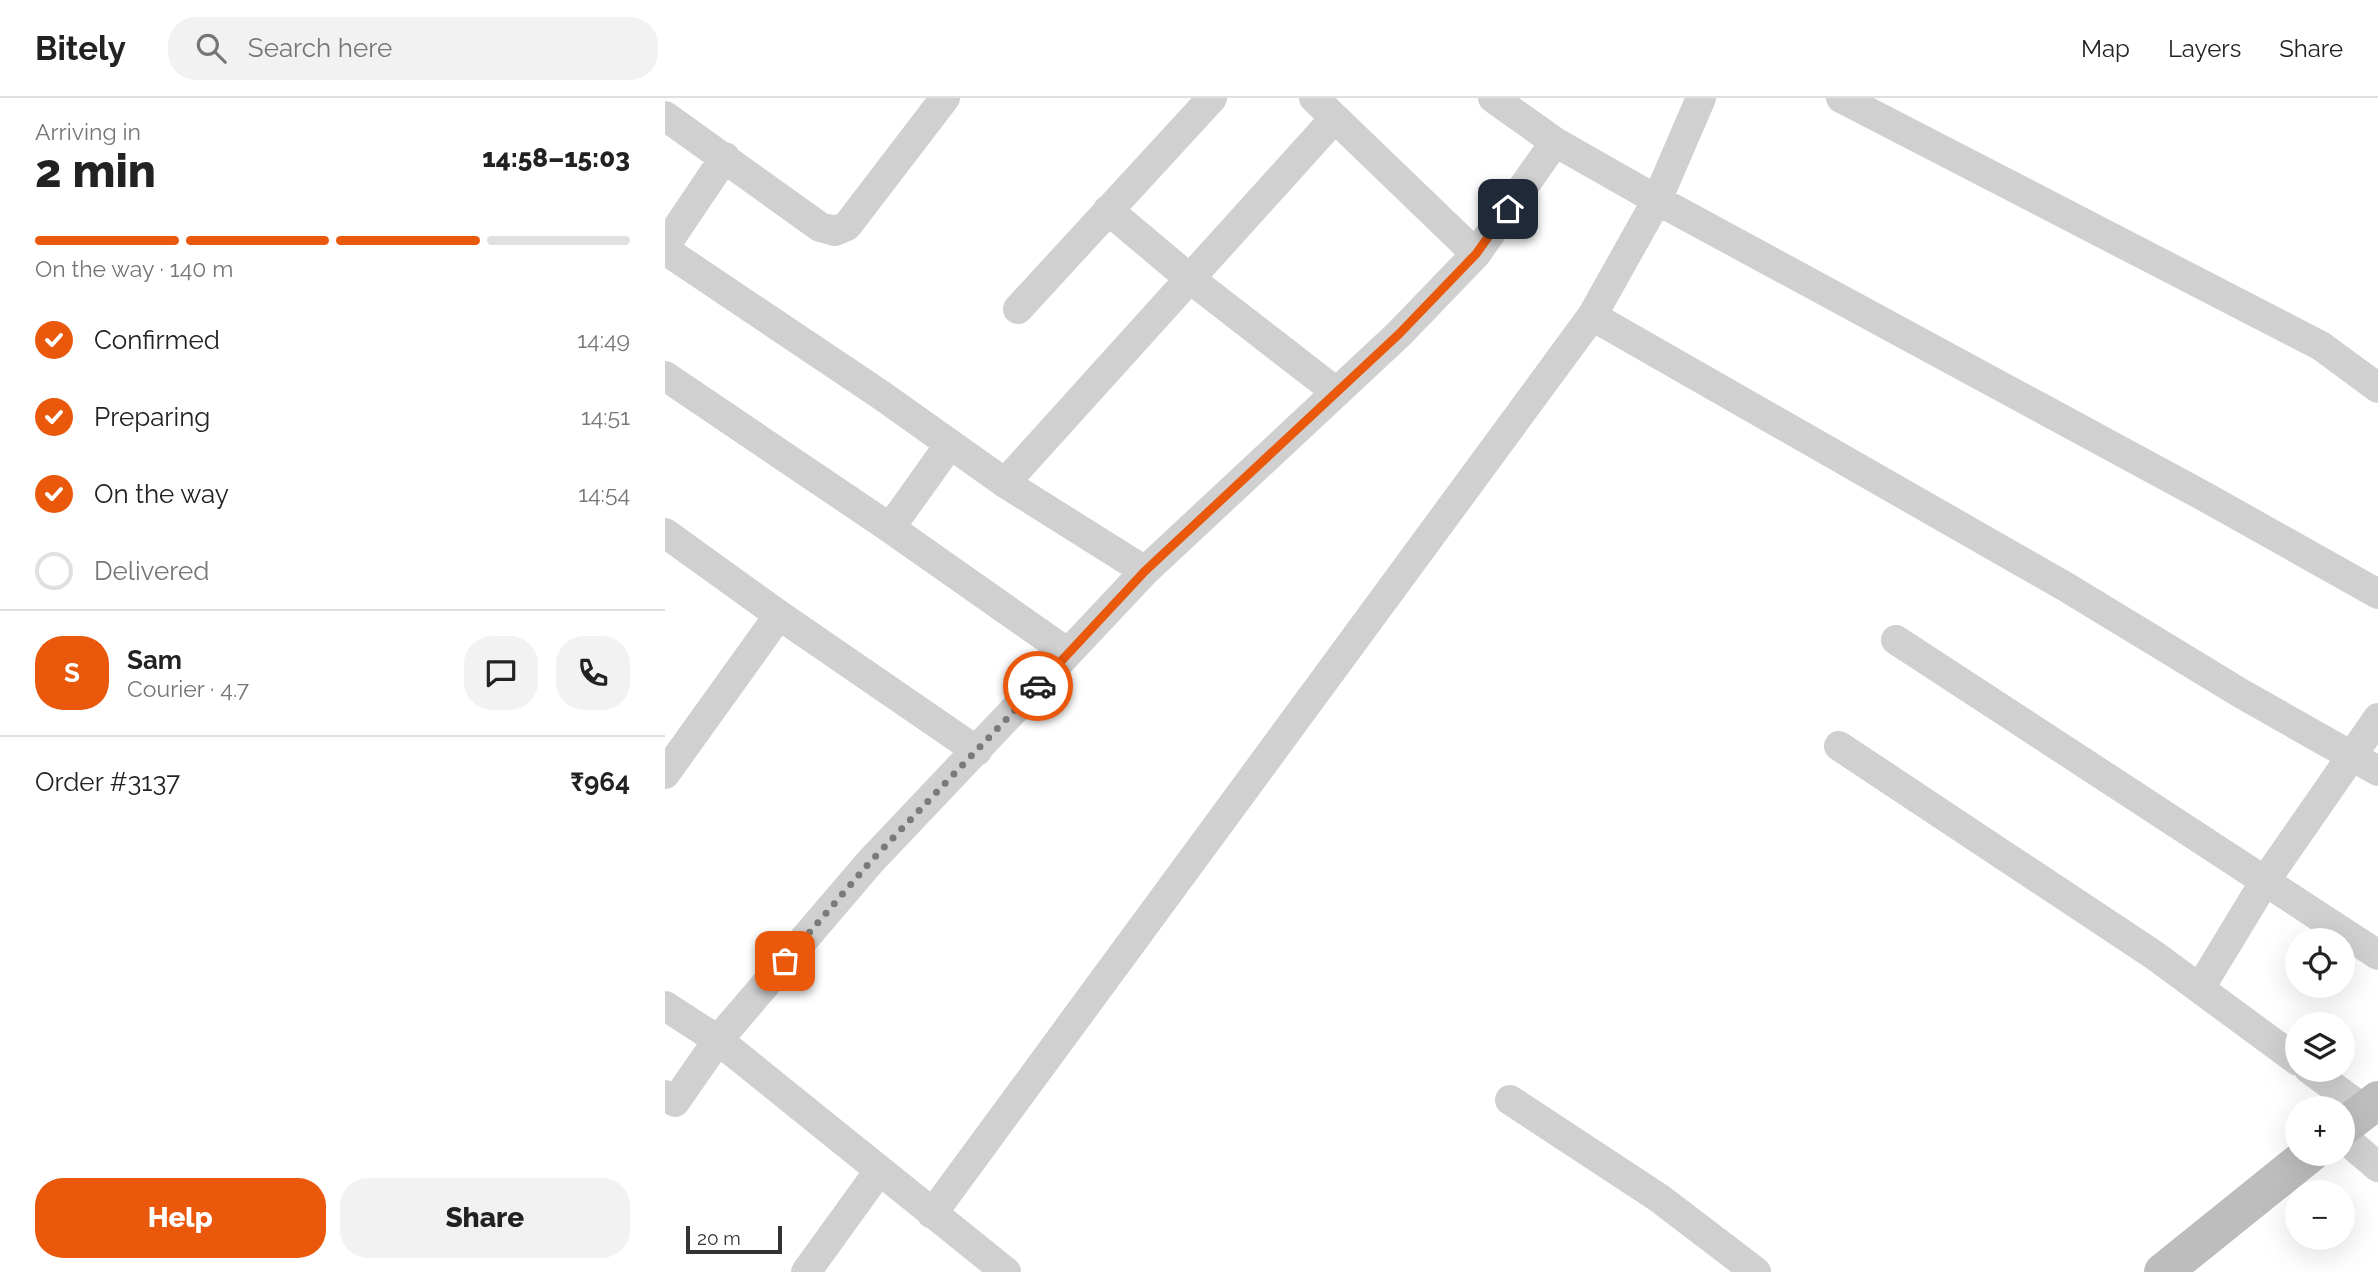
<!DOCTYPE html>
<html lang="en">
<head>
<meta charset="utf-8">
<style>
	:root { --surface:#fff; --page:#f2f2f2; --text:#222; --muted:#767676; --line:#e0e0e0; --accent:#ea580c }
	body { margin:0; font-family:Raleway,sans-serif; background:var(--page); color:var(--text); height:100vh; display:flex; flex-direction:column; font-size:26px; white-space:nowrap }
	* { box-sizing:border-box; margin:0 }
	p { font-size:23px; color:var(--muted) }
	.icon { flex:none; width:38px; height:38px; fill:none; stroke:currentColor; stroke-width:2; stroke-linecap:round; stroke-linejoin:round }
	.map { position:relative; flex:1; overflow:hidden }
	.sheet { display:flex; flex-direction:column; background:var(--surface); width:665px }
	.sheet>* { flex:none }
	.controls { position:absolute; left:1620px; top:830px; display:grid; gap:14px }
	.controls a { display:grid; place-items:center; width:70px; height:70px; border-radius:50%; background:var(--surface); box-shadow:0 7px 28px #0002; font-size:35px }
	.scale { position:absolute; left:21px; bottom:18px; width:96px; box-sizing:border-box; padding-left:7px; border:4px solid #333; border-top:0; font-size:19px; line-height:24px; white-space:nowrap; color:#333; -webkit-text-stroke:5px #fff; paint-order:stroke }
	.pin { position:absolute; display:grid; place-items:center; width:60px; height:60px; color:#fff; margin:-30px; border-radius:14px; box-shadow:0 4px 10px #0006 }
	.courier { position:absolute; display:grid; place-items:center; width:70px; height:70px; margin:-35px; border:5px solid #ea580c; border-radius:50%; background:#fff; color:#222; box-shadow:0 2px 9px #0007 }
	.headline em { font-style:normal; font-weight:800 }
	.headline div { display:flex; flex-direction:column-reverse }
	.headline { display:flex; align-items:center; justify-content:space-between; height:119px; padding:0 35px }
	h1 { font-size:46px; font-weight:800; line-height:52px }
	.bar { display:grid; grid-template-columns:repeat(4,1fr); gap:10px 7px; align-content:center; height:84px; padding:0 35px }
	.bar i { height:9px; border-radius:5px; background:var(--line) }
	.bar .selected { background:var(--accent) }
	.bar p { grid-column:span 4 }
	.line { display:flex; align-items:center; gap:18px; padding:0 35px; border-top:2px solid var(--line) }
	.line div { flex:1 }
	.round { display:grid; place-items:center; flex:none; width:74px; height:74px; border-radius:28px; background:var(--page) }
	ol { padding:0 35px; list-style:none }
	li { display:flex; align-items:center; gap:21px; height:77px }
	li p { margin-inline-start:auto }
	li .icon { padding:7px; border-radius:50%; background:var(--accent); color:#fff; stroke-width:4 }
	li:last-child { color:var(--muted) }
	li i { width:38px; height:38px; border:4px solid var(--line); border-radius:50% }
	.primary-button { display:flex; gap:14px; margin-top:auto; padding:14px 35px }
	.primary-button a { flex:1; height:80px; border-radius:28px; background:var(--accent); color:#fff; font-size:28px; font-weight:800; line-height:80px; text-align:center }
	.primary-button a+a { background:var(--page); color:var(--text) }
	header { display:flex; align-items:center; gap:42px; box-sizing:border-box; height:98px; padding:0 35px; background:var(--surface); border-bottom:2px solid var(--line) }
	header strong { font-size:33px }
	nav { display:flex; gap:38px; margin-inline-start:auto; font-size:24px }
	.search { width:490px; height:63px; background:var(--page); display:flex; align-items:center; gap:18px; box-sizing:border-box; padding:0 24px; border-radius:28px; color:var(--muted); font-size:26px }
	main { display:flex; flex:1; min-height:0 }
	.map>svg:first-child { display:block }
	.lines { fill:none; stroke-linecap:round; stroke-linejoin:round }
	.minor { stroke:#d0d0d0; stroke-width:30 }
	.secondary { stroke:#bdbdbd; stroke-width:38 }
	.done { stroke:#7a7a7a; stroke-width:7; stroke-dasharray:0 12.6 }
	.route { stroke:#ea580c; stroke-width:9 }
</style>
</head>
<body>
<header>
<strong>Bitely</strong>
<div class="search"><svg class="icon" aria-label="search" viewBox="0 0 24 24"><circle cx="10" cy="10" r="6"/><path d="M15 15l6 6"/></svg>Search here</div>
<nav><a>Map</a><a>Layers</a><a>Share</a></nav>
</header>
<main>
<section class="sheet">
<div class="headline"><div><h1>2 min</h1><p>Arriving in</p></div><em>14:58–15:03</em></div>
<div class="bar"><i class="selected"></i><i class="selected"></i><i class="selected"></i><i></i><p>On the way · 140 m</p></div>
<ol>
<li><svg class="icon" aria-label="check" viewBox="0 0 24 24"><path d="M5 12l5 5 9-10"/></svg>Confirmed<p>14:49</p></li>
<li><svg class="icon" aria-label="check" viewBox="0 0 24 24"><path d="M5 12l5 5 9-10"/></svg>Preparing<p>14:51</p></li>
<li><svg class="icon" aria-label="check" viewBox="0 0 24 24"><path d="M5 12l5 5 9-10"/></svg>On the way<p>14:54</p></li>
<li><i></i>Delivered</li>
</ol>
<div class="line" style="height:126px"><b class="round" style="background:var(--accent);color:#fff">S</b><div><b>Sam</b><p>Courier · 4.7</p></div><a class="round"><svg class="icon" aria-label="chat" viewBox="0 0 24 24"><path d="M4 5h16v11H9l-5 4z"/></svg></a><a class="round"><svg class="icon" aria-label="phone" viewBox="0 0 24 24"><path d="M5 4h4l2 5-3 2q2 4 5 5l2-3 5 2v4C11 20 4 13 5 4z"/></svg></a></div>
<div class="line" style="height:91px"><div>Order #3137</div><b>₹964</b></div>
<div class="primary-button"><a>Help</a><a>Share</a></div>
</section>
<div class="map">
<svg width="1713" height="1174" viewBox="0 0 1713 1174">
	<rect width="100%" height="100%" fill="#fff"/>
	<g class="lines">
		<path class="minor" d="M649,0L811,156
			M828,0L890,44
			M1036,0L992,102L1544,401L1713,496
			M1176,0L1656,248L1713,290
			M0,18L155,129L170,133L182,128L280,0
			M443,112L524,180L670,293
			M0,148L60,59
			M0,152L216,297L340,385L480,473
			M353,211L547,0
			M927,218L1401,489L1577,596L1713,673
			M0,278L225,430L403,555L205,764L53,942L0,908
			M340,385L669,21
			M225,430L285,346
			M0,435L114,517L312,653
			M1231,542L1713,857
			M1174,648L1489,857L1633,963
			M0,676L114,517
			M1535,890L1600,783L1713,620
			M1644,971L1700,1012
			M0,997L10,1004L53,942L341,1174
			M845,1002L994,1100L1091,1174
			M1678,1039L1713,1069
			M267,1116L927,218L992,102L890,44L811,156L734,236L480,473L403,555
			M141,1174L214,1073"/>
		<path class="secondary" d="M1678,1029L1713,1002
			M1498,1174L1646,1055"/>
	</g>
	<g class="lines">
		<path class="done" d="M120,863L205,764L373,588"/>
		<path class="route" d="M373,588L480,473L734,236L811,156L843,111"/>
	</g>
</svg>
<div class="controls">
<a><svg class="icon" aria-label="locate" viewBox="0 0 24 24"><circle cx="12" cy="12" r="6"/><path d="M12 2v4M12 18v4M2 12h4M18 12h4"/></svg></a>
<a><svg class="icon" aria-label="layers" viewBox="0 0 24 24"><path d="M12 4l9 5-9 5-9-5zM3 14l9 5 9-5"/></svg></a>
<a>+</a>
<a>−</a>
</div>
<div class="scale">20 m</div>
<div class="pin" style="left:120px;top:863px;background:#ea580c"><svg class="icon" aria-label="bag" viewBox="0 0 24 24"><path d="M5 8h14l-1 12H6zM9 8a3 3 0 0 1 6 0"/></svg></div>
<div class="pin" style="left:843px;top:111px;background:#1f2937"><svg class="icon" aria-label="home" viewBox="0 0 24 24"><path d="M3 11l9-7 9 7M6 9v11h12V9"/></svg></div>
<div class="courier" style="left:373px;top:588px"><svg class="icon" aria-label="car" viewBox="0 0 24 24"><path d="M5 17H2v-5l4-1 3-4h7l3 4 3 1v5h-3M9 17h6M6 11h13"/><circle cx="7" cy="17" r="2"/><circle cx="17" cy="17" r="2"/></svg></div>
</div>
</main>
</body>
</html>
